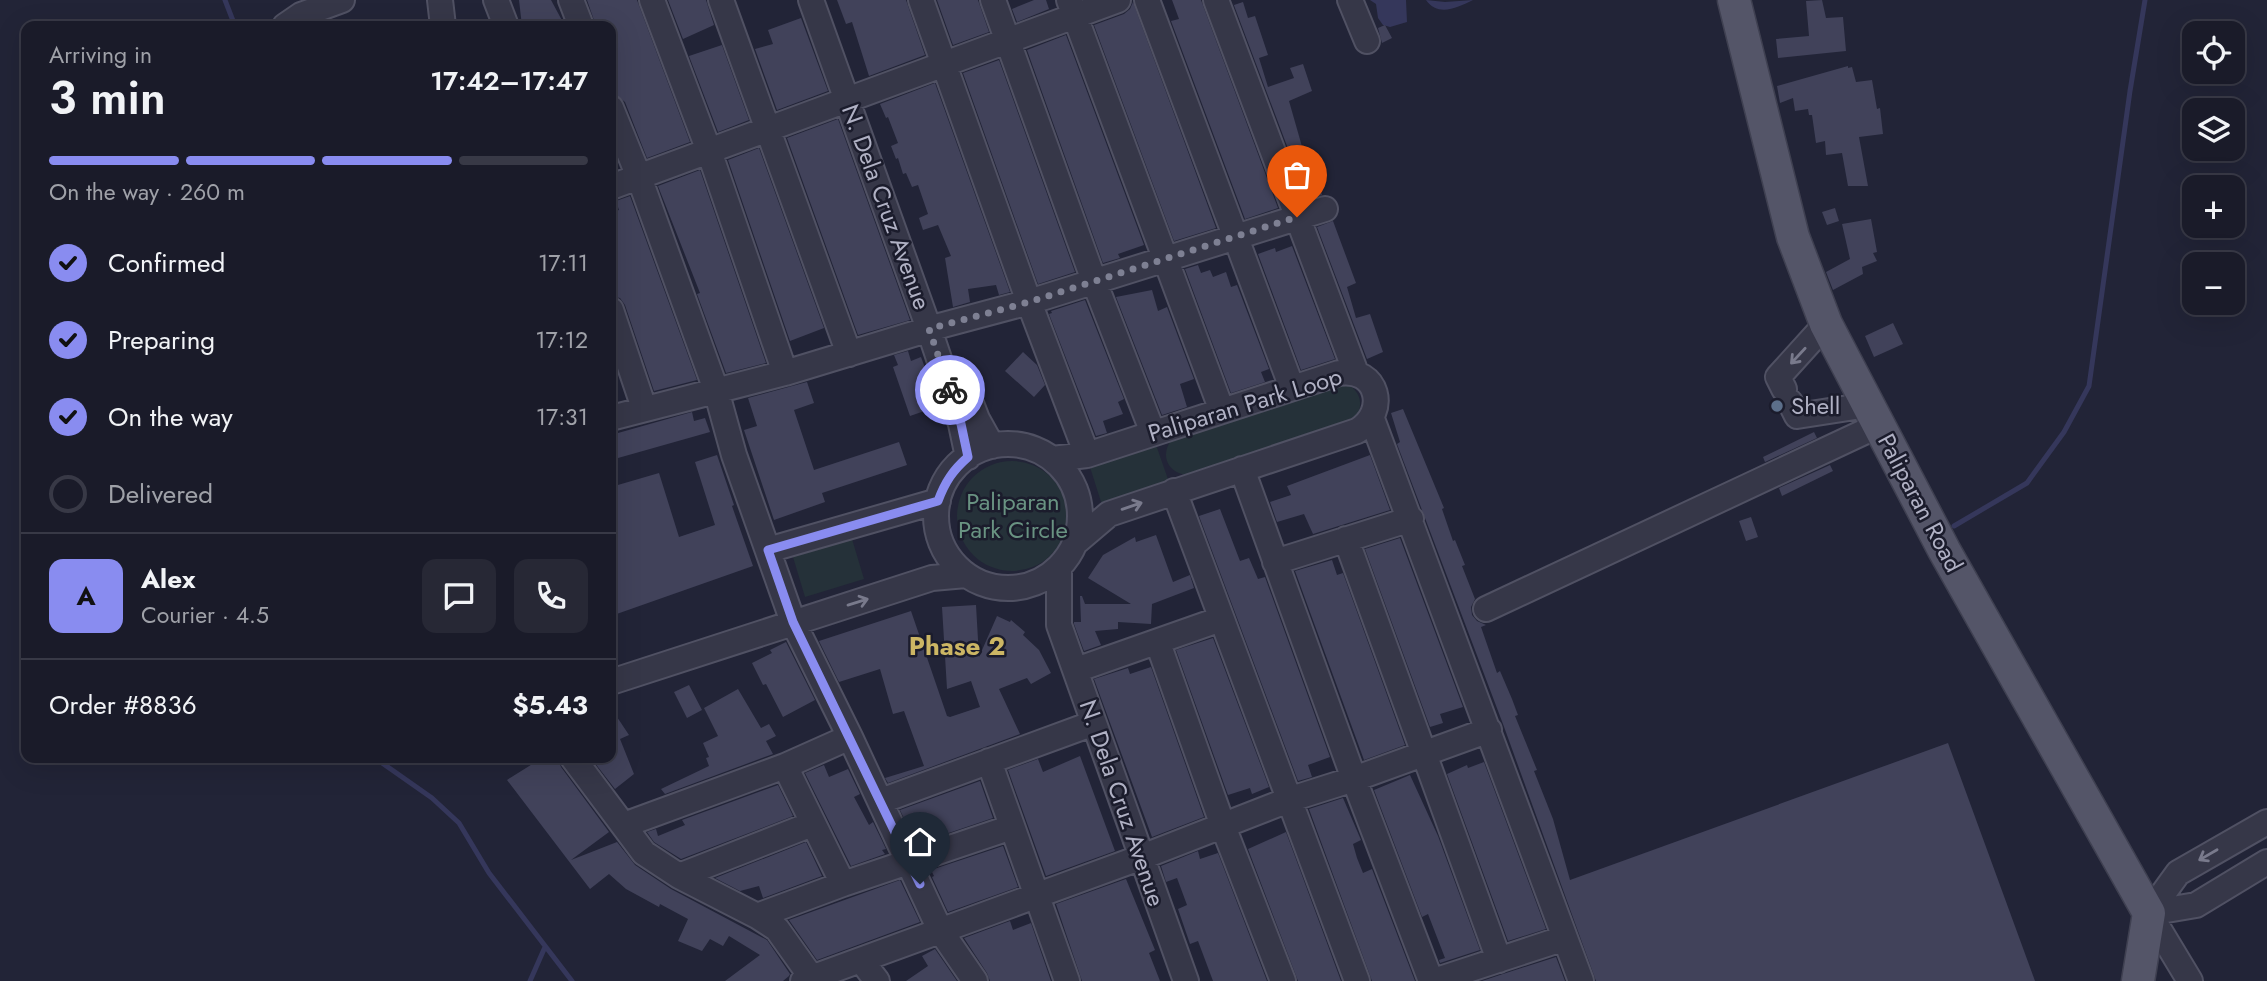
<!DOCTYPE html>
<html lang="en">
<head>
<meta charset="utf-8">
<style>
	:root { --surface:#1a1b29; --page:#272835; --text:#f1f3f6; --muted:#9fa1a8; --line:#383946; --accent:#898cf0 }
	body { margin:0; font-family:Jost,sans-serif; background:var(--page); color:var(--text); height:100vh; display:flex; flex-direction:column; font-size:26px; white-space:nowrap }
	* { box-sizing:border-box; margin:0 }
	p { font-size:23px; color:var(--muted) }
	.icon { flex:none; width:38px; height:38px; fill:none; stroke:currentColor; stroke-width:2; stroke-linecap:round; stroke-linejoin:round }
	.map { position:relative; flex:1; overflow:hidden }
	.details { position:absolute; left:21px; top:21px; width:595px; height:742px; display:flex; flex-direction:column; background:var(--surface); border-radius:14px; box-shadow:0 7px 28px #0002,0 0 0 2px var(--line) }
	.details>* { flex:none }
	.controls { position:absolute; left:2182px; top:21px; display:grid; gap:14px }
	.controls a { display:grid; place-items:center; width:63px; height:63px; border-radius:14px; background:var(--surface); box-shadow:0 7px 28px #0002,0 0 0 2px var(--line); font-size:35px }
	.pin { position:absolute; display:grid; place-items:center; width:60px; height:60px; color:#fff; margin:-72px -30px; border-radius:50% 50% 50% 0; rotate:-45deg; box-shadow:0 0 7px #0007 }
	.pin .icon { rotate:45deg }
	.courier { position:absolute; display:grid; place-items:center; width:70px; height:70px; margin:-35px; border:5px solid #898cf0; border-radius:50%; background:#fff; color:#222; box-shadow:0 2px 9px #0007 }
	.head em { font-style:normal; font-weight:600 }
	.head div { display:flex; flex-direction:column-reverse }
	.head { display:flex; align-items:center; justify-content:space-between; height:119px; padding:0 28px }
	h1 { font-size:46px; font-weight:600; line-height:52px }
	.bar { display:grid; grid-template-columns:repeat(4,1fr); gap:10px 7px; align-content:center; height:84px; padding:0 28px }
	.bar i { height:9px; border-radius:5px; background:var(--line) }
	.bar .selected { background:var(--accent) }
	.bar p { grid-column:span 4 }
	.line { display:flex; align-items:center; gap:18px; padding:0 28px; border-top:2px solid var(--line) }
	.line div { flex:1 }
	.round { display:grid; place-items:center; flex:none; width:74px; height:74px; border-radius:14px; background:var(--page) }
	ol { padding:0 28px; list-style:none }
	li { display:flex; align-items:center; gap:21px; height:77px }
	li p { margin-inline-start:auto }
	li .icon { padding:7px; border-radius:50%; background:var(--accent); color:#111; stroke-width:4 }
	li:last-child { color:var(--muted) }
	li i { width:38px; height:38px; border:4px solid var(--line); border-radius:50% }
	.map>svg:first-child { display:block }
	.green { fill:#253139 }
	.water { fill:#35375b }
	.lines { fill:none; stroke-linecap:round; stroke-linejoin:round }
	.stream { stroke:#35375b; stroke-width:5 }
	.building { fill:#41425a }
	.minor-casing { stroke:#505163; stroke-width:28 }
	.major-casing { stroke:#3f4051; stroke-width:35 }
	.minor { stroke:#363748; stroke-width:24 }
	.major { stroke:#545568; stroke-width:32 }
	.oneway { stroke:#797a8c }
	.done { stroke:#7e8093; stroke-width:7; stroke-dasharray:0 12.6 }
	.route { stroke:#898cf0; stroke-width:9 }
	.service-dot { fill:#5c6f8a; stroke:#1b1c2c; stroke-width:2.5 }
	.labels { text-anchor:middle; stroke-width:5; stroke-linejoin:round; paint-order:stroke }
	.street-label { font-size:24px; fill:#b0b1c4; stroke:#1b1c2c }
	.poi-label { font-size:24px; fill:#b0b1c4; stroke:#1b1c2c; text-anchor:start }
	.park-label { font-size:24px; fill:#699382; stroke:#1b1c2c }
	.neighbourhood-label { font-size:26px; font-weight:bold; fill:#ccb664; stroke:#1b1c2c }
</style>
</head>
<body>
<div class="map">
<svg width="2267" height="981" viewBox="0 0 2267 981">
	<rect width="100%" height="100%" fill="#222437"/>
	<path class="green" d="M1344,383C1360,389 1365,404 1355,419L1192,475C1170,476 1158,457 1172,439Z
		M1155,442L1169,482L1102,505L1089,464Z
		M957 516a55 55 0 1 1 110 0a55 55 0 1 1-110 0Z
		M852,539L864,579L805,597L793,557Z"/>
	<path class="water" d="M1370,0H1406L1407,22L1390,27L1383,25L1378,18L1376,4Z
		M1426,0L1445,2L1473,0C1457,8 1438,17 1426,0Z"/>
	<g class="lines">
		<path class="stream" d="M225,0L235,26
			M1954,526L2027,483L2064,432L2089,386L2130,91L2145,0
			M375,758L432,798L459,823L489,873L572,981
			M530,981L545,947"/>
	</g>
	<path class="building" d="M519,0H551L565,26H522Z
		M587,0H637L690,142L647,158L625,102L615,94L611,81V26H596Z
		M668,0H706L714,25L683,39Z
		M837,0H906L925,55L869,76L852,22L846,24Z
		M937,0H978L989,32L953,45Z
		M1034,0H1046L1049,9L1017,22L1012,9Z
		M1172,0H1201L1278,208L1245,219L1171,21L1179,19Z
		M1232,0L1234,5L1243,2L1248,18L1255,16L1268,55L1259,58L1268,87L1294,78L1290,68L1303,64L1312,91L1289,101L1305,157L1310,155L1322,195L1307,199Z
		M1822,0L1826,18L1843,17L1846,51L1778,58L1776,39L1809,36L1806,1Z
		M1133,2L1216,228L1174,241L1094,25L1124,14L1130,9Z
		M801,18L828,91L777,110L755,49L773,44L768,30Z
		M1385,25L1392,38L1382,43L1378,28Z
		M1066,35L1144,245L1118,254L1120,258L1103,263L1027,50Z
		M722,45L749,120L718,132L689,56Z
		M999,60L1075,272L1038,284L963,73Z
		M1848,66V68L1852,67L1856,82L1872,80L1877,109L1880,108L1883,134L1859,137L1868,186H1848L1842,153L1826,155L1825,141L1816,143L1812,115H1809L1808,109L1795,111L1793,98L1780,103L1777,86Z
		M935,83L1010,292L999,295L996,285L968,289L970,302L953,307L945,258L951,256L938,225L923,230L919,218L928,214L918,185L912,187L906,173L903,174L898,158L896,159L891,146L898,143L888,117L886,118L880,104Z
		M838,119L910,320L858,335L787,138Z
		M759,148L824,328L790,341L728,160Z
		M700,170L766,363L726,373L697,294L700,293L658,186Z
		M630,196L697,380L654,391L625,305L620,298L611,296V228L615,227L611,212L619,210L616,201Z
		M1835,208L1839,221L1827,225L1822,212Z
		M1871,219L1877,252L1873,253L1877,261L1862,267L1863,274L1833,290L1826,272L1850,259L1842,224Z
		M1333,221L1356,283L1347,287L1356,318L1370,314L1383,352L1367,359L1317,227Z
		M1292,246L1335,359L1301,370L1258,254L1275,248L1276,252Z
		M1198,265L1201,273L1210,270L1213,277L1226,272L1231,287L1237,285L1269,369L1261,372L1265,382L1231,393L1185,269Z
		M1152,290L1158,311L1167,307L1194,379L1180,384L1187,407L1162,415L1116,297Z
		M1085,300L1124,399L1118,402L1123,414L1103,421L1107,433L1096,436L1049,314L1052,313L1051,311Z
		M1893,323L1903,344L1874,357L1865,336Z
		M908,351L911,361L921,357L939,406L910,416L893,367L898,365L894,355Z
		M1023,352L1037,365L1045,385L1034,397L1005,371Z
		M807,382L814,403L794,410L814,470L899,442L907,465L822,493L825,502L774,520L744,430L757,426L748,398Z
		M1403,409L1444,508L1442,509L1453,541L1455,540L1465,565L1462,566L1475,599L1471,607L1472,615L1477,621L1486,625L1481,627L1497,673L1500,671L1512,699L1518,715L1515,716L1537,770L1534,771L1553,819L1570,880L1948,743L2035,981H1596L1503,724L1397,444L1400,442L1391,413Z
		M692,412L694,421L705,418L710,432L611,460V435Z
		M1814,432L1817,438L1765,462L1763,457Z
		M717,455L734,505L732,506L753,566L611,616V487L659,473L679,537L715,525L695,462Z
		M1370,455L1390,510L1313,534L1304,514L1277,522L1270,502L1291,495L1287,486Z
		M1830,465L1833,471L1782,496L1779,488Z
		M1220,509L1240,561L1249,558L1258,579L1265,577L1330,757L1308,765L1312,777L1298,781L1199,516Z
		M1751,517L1758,537L1746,541L1739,521Z
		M1156,535L1173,582L1190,575L1194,588L1152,604L1151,624L1118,622V629L1095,631L1101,645L1084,651L1074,624V622H1081L1080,596H1082L1085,604H1131L1088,578L1103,555L1135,537L1136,542Z
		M1400,538L1463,707L1440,714L1443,723L1430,727L1365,549Z
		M1332,560L1337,575L1343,573L1405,745L1364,760L1295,571Z
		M976,605L979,657L997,616L1010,622L1011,620L1025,632L1023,635L1039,650L1051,673L1031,684L1027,678L999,689L1020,734L888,783L885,778L924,766L904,711L893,714L880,669L839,682L819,641L911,611L947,716L950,717L980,707L971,681L947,689L942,607Z
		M1213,638L1269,787L1252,794L1250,788L1228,795L1176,650Z
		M786,642L815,700L783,717L766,684L763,685L752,663L772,653L770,650Z
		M1151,667L1204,817L1152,837L1094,679L1128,668L1130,674Z
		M689,685L702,710L687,718L674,692Z
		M738,689L761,728L769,724L776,736L766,741L773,754L665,794L661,789L709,766L706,758L709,757L703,743L718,736L704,708Z
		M611,708L629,735L620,739L634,774L615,789L591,758H611Z
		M1080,756L1115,851L1046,876L1008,770L1038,759L1043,772Z
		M542,758H558L561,767L609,832L571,860L617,842L635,865L671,889L767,940L790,974L789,976L783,981H725L760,955L729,936L723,946L710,939L702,951L678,941L688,919L660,904L659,907L626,889L609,874L590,889L507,780Z
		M1484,762L1546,929L1508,941L1447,774L1467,765L1468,768Z
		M824,765L829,777L848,769L860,794L854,797L869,825L873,822L886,849L882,850L885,854L851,866L805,773Z
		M1410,775L1438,836L1480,950L1440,963L1439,960L1445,958L1428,914L1422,917L1374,790Z
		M980,781L993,818L916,844L900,810Z
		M778,785L793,816L681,859L654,842L647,832L656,829L658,836L685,825L682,820Z
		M1343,798L1361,840L1353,844L1357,858L1363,873L1372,869L1415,981H1372L1309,809Z
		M1286,832L1341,981H1298L1248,849Z
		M806,842L822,876L763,898L759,886L740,891L715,878Z
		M1003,846L1018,887L948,912L932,877L934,876L931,870Z
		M1198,851L1200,859L1218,853L1267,981H1213L1198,941L1190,944L1178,909L1187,905L1177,878L1166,882L1161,866Z
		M1126,879L1155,950L1149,953L1160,981H1082L1056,904Z
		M900,880L920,922L817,960L789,920Z
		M1010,921L1013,930L1031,923L1051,981H990L987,973L964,938Z
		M935,949L957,981H906L928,966L922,956Z
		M1556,957L1565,981H1482L1503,974Z"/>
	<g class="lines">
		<defs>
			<path id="minor" d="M440,0L443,26
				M496,0L506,26
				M571,0L581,26
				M652,0L709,151L785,373
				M721,0L849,354
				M811,0L929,329L961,424L968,457
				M921,0L1029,302L1087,455
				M993,0L1094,281L1153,433
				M1069,0L1222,411
				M1147,0L1292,388
				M1216,0L1356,373
				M1350,0L1367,41
				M285,26L301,15L342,0
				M611,108L639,177L716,390L734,455L793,622L850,737L940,930L975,981
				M611,187L1118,0
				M611,310L644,408
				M1784,389L1778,377L1826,324
				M967,393L977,419L992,446
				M1790,402L1797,416L1868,405
				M611,418L785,373L943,325L1029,302L1325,209
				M1372,419L1581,981
				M936 516a72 72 0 1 1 144 0a72 72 0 1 1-144 0Z
				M1052,459L1087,455L1339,373C1378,367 1389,412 1357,431L1109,514L1076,542
				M1242,469L1354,779L1431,981
				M1174,491L1357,981
				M1346,539L1499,960
				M768,550L938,501
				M1275,562L1411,519
				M1059,568V625L1186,981
				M1486,609L1879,425
				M1158,643L1223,826L1283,981
				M1076,670L1221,619
				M611,682L932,578L966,575
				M573,758L644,853L679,876L757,916L777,929L814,981
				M989,761L1067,981
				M785,766L843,884
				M881,801L1094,723
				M624,825L785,766L850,737
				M679,876L812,824
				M2149,913L2178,873L2267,822
				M2149,913L2196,905L2267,862
				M2149,913L2190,981
				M757,916L843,884L1012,827
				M861,960L877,981
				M803,981L1142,857L1291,799L1354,779L1489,730
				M1434,981L1565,938"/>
			<path id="major" d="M1734,0L1793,237L1826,324L1944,550L2149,913L2138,981"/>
		</defs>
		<use href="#minor" class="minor-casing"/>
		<use href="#major" class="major-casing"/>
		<use href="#minor" class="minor"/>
		<use href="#major" class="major"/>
	</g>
	<defs><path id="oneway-shaft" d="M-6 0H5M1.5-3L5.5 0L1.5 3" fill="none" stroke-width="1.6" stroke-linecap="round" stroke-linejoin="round" transform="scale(1.75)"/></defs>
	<g class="oneway">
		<use href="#oneway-shaft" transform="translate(1798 356) rotate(133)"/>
		<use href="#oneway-shaft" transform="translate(1132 506) rotate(-19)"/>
		<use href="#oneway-shaft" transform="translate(858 602) rotate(-17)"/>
		<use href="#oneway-shaft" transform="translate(2208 855) rotate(150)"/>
	</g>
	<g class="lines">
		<path class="done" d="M950,390L929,329L1029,302L1297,217"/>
		<path class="route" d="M920,884L793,622L768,550L938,501C945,482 953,470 968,457L961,424L950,390"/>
	</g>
	<circle class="service-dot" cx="1777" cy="406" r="7"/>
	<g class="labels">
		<g class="street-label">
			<text transform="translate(886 207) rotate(70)" y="8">N. Dela Cruz Avenue</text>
			<text transform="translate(1245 405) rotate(-17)" y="8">Paliparan Park Loop</text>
			<text transform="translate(1920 503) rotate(62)" y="8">Paliparan Road</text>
			<text transform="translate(1122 803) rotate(71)" y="8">N. Dela Cruz Avenue</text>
		</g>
		<g class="poi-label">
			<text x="1791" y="414">Shell</text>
		</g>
		<g class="park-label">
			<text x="1013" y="510">Paliparan<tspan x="1013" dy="28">Park Circle</tspan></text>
		</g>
		<g class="neighbourhood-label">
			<text x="957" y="655">Phase 2</text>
		</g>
	</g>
</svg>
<div class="controls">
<a><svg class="icon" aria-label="locate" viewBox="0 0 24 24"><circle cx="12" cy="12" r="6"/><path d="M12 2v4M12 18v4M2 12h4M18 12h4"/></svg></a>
<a><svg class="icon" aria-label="layers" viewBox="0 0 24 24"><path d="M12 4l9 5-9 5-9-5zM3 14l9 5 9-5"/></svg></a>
<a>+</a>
<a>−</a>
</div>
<div class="pin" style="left:1297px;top:217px;background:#ea580c"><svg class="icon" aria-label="bag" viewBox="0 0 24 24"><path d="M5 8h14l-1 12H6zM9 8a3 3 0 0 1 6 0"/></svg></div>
<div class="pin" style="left:920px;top:884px;background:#1f2937"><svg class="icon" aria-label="home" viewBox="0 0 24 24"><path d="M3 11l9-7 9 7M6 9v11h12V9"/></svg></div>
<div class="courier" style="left:950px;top:390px"><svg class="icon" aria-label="bike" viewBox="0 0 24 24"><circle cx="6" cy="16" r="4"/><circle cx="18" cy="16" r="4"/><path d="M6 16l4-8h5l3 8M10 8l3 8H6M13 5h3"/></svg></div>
<section class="details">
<div class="head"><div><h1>3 min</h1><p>Arriving in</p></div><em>17:42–17:47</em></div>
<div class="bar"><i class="selected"></i><i class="selected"></i><i class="selected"></i><i></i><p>On the way · 260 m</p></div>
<ol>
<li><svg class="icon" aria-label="check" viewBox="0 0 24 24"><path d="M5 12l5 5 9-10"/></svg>Confirmed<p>17:11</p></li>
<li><svg class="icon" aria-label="check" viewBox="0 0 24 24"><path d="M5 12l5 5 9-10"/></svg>Preparing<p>17:12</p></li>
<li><svg class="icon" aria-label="check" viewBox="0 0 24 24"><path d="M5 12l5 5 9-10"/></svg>On the way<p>17:31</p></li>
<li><i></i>Delivered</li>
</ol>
<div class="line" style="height:126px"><b class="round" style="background:var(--accent);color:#111">A</b><div><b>Alex</b><p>Courier · 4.5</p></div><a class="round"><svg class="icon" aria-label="chat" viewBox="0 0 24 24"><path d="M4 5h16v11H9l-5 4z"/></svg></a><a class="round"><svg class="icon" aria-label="phone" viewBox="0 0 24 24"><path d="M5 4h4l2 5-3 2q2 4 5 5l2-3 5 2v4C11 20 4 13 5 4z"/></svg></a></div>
<div class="line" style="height:91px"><div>Order #8836</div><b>$5.43</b></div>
</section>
</div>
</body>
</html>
